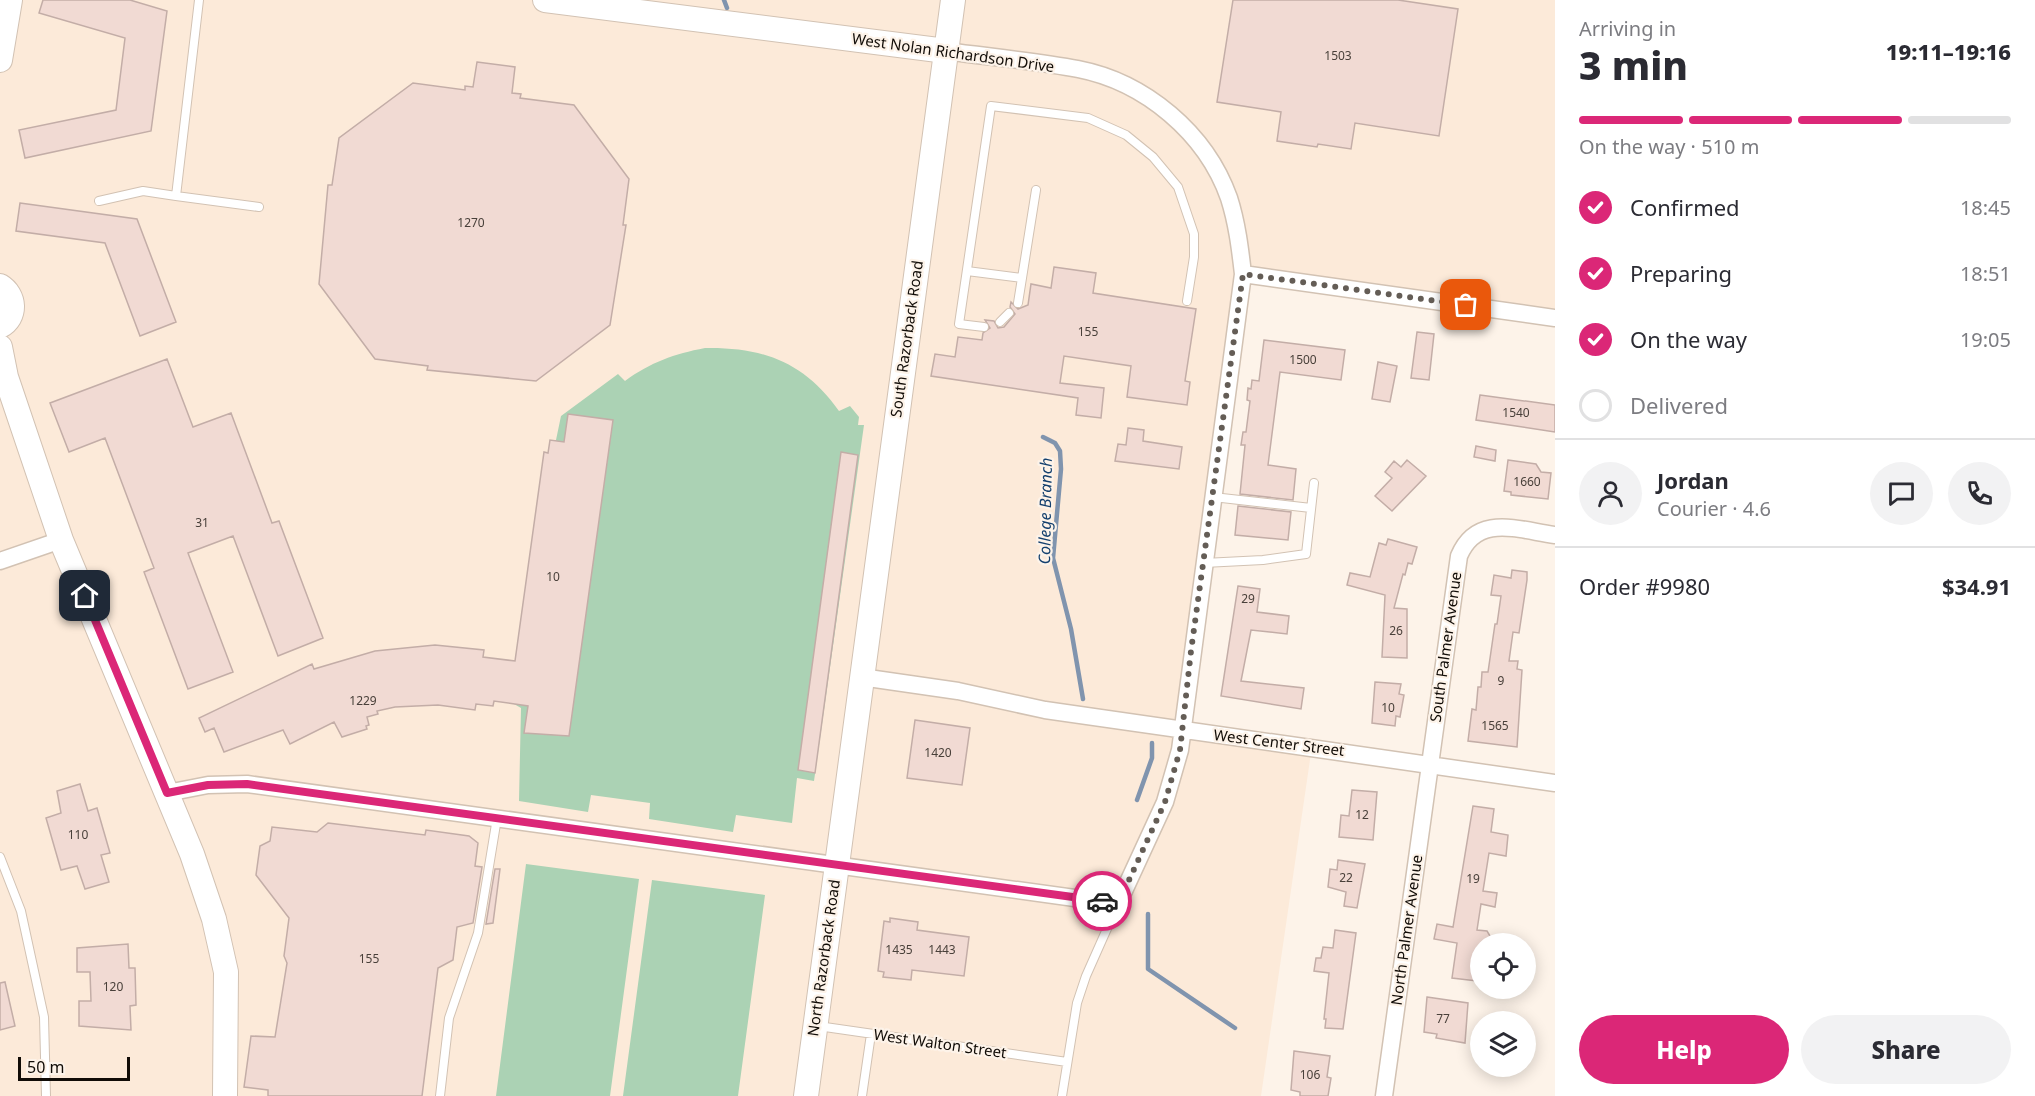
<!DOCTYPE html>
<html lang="en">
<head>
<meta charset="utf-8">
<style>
	:root { --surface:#fff; --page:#f2f2f3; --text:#2b2b33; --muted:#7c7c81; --line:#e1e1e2; --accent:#db2777 }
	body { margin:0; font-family:"Noto Sans",sans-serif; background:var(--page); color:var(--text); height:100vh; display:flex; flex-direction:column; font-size:22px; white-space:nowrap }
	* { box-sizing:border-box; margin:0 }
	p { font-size:20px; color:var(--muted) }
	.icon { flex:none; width:33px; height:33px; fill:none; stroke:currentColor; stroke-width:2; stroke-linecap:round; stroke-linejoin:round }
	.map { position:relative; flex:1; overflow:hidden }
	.side { display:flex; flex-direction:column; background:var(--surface); width:480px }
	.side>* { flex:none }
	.controls { position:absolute; left:1470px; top:933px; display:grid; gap:12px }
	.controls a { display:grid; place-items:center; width:66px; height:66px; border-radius:50%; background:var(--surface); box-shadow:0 3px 15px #0003; font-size:30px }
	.scale { position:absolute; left:18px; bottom:15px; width:112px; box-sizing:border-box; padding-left:6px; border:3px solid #110c07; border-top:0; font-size:16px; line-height:21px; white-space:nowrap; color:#110c07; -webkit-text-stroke:4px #fdf3e9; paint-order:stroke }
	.pin { position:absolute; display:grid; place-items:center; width:51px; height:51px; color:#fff; margin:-26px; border-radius:12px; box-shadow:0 3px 9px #0006 }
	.courier { position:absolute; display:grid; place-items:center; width:60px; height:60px; margin:-30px; border:4px solid #db2777; border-radius:50%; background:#fff; color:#222; box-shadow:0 2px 8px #0007 }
	.headline em { font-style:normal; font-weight:800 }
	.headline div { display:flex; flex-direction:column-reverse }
	.headline { display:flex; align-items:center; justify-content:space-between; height:102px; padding:0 24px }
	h1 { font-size:39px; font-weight:800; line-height:45px }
	.bar { display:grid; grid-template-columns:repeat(4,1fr); gap:9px 6px; align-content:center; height:72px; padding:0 24px }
	.bar i { height:8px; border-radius:4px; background:var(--line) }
	.bar .selected { background:var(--accent) }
	.bar p { grid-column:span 4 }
	.line { display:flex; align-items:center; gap:15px; padding:0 24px; border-top:2px solid var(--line) }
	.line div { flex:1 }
	.round { display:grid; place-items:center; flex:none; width:63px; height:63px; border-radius:32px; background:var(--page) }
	ol { padding:0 24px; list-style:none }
	li { display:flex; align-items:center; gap:18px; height:66px }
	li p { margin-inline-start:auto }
	li .icon { padding:6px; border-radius:50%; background:var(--accent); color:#fff; stroke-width:4 }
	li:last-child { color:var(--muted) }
	li i { width:33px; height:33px; border:3px solid var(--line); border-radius:50% }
	.action { display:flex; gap:12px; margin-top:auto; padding:12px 24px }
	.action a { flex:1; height:69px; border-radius:36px; background:var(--accent); color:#fff; font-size:24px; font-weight:800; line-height:69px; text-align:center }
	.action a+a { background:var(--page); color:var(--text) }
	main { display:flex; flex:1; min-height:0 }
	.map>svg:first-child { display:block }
	.built { fill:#fcead9 }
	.green { fill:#abd2b4 }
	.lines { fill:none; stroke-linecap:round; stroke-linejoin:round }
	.stream { stroke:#8094ae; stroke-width:4.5 }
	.building { fill:#f1dad3; stroke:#c3ada7; stroke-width:1.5 }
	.lane-casing { stroke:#d2c2b3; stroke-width:10 }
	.street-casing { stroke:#d2c2b3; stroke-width:19 }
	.secondary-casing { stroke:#d2c2b3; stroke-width:26 }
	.lane { stroke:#fff; stroke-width:8 }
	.street { stroke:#fff; stroke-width:16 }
	.secondary { stroke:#fff; stroke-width:24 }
	.done { stroke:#645d56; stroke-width:6; stroke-dasharray:0 10.8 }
	.route { stroke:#db2777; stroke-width:8 }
	.labels { text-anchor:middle; stroke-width:4.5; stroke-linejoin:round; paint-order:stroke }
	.number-label { font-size:12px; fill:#49403a }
	.street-label { font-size:15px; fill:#110c07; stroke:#fdf3e9 }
	.water-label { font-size:16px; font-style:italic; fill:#14406e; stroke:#fdf3e9 }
</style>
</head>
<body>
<main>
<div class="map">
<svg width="1555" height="1096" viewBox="0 0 1555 1096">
	<rect width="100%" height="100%" fill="#fdf3e9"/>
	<path class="built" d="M10,0H1555V318L1244,274L1182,730L1312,746L1261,1096H0V60Z"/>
	<path class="green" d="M705,348C763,347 804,362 839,411L850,406L859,417L858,425H864L814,781L797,778L792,823L736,815L733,832L649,819L650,803L591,795L588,812L519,801L521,708L514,704L511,689L544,452L548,453L550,440H556L561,416L618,374L625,381C651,362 674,354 705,348Z
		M526,864L639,879L610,1096H496Z
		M652,880L765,895L738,1096H623Z"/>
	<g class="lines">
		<path class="stream" d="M724,0L727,8
			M1043,437L1055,443L1060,451L1061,469L1053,558L1071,629L1083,699
			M1137,800L1152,758V743
			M1148,914V969L1235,1028"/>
	</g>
	<path class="building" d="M43,0H130L167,11L151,131L25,158L19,130L116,110L125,38L39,13Z
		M1233,0H1398L1458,9L1439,136L1355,123L1351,149L1318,144L1317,147L1277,141L1281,112L1217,102Z
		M477,62L515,67L512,93L521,94L520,98L574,105L629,179L623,225H626L610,325L536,381L427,370L428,366L375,359L319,284L328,185H332L339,138L413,83L465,90V86L473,87Z
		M20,203L137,219L176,322L140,336L105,243L16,231Z
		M1054,267L1096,273L1093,293L1196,309L1185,381L1190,382L1187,405L1127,397L1131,366L1064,356L1060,383L1104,388L1101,418L1076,415L1078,398L931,376L935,354L955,357L958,337L982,340L983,333L990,328L985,320L994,321L998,328L1004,327L1015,314L1010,307L1011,302L1018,309L1028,305L1031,284L1051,288Z
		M1417,332L1434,334L1429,380L1411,378Z
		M1264,340L1345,350L1341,380L1280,372L1268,465L1296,469L1293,500L1240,494L1245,445H1241L1243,432H1246L1250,401L1247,400L1248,388L1251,389L1252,380L1259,381Z
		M167,359L193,427L231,413L272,523L279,521L323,638L278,656L233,536L188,553L233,672L188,689L144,572L154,568L105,438L69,452L50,403Z
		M1378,362L1397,366L1390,402L1372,399Z
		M1480,395L1555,405V432L1476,420Z
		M568,414L613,420L569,736L524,733L528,706L494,701L493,706L476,704L475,710L438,705L395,707L377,711L378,714L367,717L369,725L366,726L367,729L342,737L334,722L290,744L283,730L224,752L214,728L205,732L199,718L312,664L314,669L375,651L435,645L484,650L483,657L515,661L544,452L548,453L550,440L564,442Z
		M1128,428L1144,430L1143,441L1182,447L1179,469L1115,461L1118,444L1126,445Z
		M1476,446L1496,450L1495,461L1474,457Z
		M841,452L858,455L815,773L798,770Z
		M1407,460L1426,476L1392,511L1375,496L1392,478L1385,472L1394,461L1401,467Z
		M1508,460L1536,464L1541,472L1551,473L1548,499L1511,495V492L1504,491Z
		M1238,506L1291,512L1288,540L1235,535Z
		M1388,539L1417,547L1412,564L1408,563L1405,575L1403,574L1394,608L1407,609V658L1382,657L1385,595L1347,585L1350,573L1370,577L1379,543L1386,545Z
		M1512,570L1527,572V580L1519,633L1513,632L1509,661H1518L1517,669L1522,670L1517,747L1468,741L1472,709L1476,710L1478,687H1481L1482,672H1488L1495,624H1497L1501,596L1491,595L1494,575L1511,578Z
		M1238,586L1260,589L1257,612L1289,616L1287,634L1251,630L1241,681L1304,688L1301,709L1221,696Z
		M1375,682L1401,684L1399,694L1404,695L1400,717L1396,716L1395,726L1372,723Z
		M915,720L970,728L962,785L907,778Z
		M80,784L88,811L97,808L110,853L101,855L109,882L85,889L77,866L61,870L46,818L61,813L57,791Z
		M1352,790L1377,792L1373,840L1339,837L1341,815L1349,816Z
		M1473,806L1494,809L1491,832L1508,835L1506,856L1489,853L1483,891L1497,893L1495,907L1481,904L1477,930L1487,931L1490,936L1489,944H1480V978H1478L1477,981L1452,978L1457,943L1434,939L1437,924L1453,927Z
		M328,823L425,835L426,830L469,836L478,843L475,866L482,867L473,923L457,927L453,960L438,968L422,1096H268V1090L244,1087L251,1036L275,1037L287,963L284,956L289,918L256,875L260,846L270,841L272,827L317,832Z
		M1338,860L1365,864L1357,908L1344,906L1346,892L1328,887L1330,869L1337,870Z
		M495,869H500L493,923L486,924Z
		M890,918L918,922L917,930L969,937L964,976L912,970L911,980L883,977L884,972L878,971L884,921L890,922Z
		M1335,930L1356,933L1343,1029L1325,1028L1326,1019H1324L1329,973L1314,971L1316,958H1321L1323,947L1333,948Z
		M128,944L129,968H135L136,1005L130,1006L131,1030L79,1026V1001H91L90,972H77V948Z
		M5,982L15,1026L0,1030V983Z
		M1427,997L1468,1003L1465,1043L1436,1038L1437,1034L1424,1032Z
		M1294,1051L1330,1056L1327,1077L1331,1078L1328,1096H1300V1092L1291,1090Z"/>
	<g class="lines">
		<defs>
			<path id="lane" d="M199,0L176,196L259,207
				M99,201L143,191L176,196
				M967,271L1022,278L1036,190
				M1018,303L1022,278
				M1000,322L1009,313
				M984,327L959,324L991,106L1088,118L1126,135L1153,157L1178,187L1194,234V257L1187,301
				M1213,497L1311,508
				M1204,563L1263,560L1306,554L1314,483
				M0,857L21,911L44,1017L46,1096
				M818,1026L1067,1062
				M440,1096L449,1018L478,933L497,818
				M862,1096L871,1034
				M1062,1096L1077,1003L1086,976L1118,904"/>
			<path id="street" d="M1243,274L1555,318
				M0,561L61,540
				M861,677L958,691L1045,710L1555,783
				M167,793L208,785L247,784L1118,904L1165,802L1180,750L1243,274C1240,248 1237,223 1229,198C1206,133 1145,82 1078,69C1035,61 990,57 946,51
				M1384,1096L1459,556C1477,513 1518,530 1555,535"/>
			<path id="secondary" d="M545,0L946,51
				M0,60L10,0
				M0,286C15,295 17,317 0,326
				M0,347L6,377L61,540L192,854L214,919L226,972L225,1096
				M806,1096L953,0"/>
		</defs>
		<use href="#lane" class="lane-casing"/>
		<use href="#street" class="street-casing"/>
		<use href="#secondary" class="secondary-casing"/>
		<use href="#lane" class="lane"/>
		<use href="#street" class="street"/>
		<use href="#secondary" class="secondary"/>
	</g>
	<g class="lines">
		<path class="done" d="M1102,901L1118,904L1165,802L1180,750L1191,651L1243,274L1466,305"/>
		<path class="route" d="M85,596L167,793L208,785L247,784L1102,901"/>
	</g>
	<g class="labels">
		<g class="number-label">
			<text x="1338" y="60">1503</text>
			<text x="471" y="227">1270</text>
			<text x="1088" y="336">155</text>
			<text x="1303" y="364">1500</text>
			<text x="1516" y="417">1540</text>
			<text x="1527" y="486">1660</text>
			<text x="202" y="527">31</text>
			<text x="553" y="581">10</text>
			<text x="1248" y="603">29</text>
			<text x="1396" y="635">26</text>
			<text x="1501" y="685">9</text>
			<text x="363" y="705">1229</text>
			<text x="1388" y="712">10</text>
			<text x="1495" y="730">1565</text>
			<text x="938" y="757">1420</text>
			<text x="1362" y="819">12</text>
			<text x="78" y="839">110</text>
			<text x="1346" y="882">22</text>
			<text x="1473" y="883">19</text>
			<text x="899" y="954">1435</text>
			<text x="942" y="954">1443</text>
			<text x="369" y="963">155</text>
			<text x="113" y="991">120</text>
			<text x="1443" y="1023">77</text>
			<text x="1310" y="1079">106</text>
		</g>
		<g class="street-label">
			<text transform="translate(953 53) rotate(8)" y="5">West Nolan Richardson Drive</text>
			<text transform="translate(907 339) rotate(-82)" y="5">South Razorback Road</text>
			<text transform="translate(1446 647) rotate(-82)" y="5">South Palmer Avenue</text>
			<text transform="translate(1279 743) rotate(7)" y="5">West Center Street</text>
			<text transform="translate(1407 930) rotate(-82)" y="5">North Palmer Avenue</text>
			<text transform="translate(824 958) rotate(-82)" y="5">North Razorback Road</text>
			<text transform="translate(940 1044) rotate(8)" y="5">West Walton Street</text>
		</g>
		<g class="water-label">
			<text transform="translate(1045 511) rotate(-89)" y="6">College Branch</text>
		</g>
	</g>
</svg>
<div class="controls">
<a><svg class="icon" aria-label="locate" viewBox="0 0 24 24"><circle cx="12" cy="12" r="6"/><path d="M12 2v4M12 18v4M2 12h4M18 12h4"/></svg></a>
<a><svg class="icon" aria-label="layers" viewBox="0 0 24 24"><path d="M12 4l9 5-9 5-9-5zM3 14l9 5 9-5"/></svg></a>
</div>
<div class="scale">50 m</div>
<div class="pin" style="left:1466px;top:305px;background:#ea580c"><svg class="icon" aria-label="bag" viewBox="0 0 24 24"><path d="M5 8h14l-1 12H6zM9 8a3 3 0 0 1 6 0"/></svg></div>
<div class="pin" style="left:85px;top:596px;background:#1f2937"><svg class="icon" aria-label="home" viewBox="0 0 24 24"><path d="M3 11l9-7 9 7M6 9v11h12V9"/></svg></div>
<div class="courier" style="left:1102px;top:901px"><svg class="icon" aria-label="car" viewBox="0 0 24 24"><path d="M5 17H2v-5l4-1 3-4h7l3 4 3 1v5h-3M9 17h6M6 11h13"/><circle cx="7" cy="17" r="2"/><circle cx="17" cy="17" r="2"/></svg></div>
</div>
<section class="side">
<div class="headline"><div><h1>3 min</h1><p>Arriving in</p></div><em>19:11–19:16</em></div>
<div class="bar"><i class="selected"></i><i class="selected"></i><i class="selected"></i><i></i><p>On the way · 510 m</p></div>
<ol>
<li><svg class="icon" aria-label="check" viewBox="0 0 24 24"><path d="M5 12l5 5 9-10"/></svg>Confirmed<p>18:45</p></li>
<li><svg class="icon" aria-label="check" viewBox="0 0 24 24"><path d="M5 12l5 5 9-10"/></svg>Preparing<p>18:51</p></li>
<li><svg class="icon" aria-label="check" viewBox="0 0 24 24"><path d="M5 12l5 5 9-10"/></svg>On the way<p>19:05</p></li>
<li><i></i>Delivered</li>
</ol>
<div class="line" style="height:108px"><a class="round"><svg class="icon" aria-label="person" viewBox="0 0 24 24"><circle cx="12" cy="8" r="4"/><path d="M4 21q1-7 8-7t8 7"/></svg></a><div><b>Jordan</b><p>Courier · 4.6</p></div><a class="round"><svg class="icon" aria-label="chat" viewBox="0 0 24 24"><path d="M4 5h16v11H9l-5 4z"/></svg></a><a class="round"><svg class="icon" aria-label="phone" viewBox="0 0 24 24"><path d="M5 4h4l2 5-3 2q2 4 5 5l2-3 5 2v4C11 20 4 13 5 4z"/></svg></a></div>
<div class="line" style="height:78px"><div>Order #9980</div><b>$34.91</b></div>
<div class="action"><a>Help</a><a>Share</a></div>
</section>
</main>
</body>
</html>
